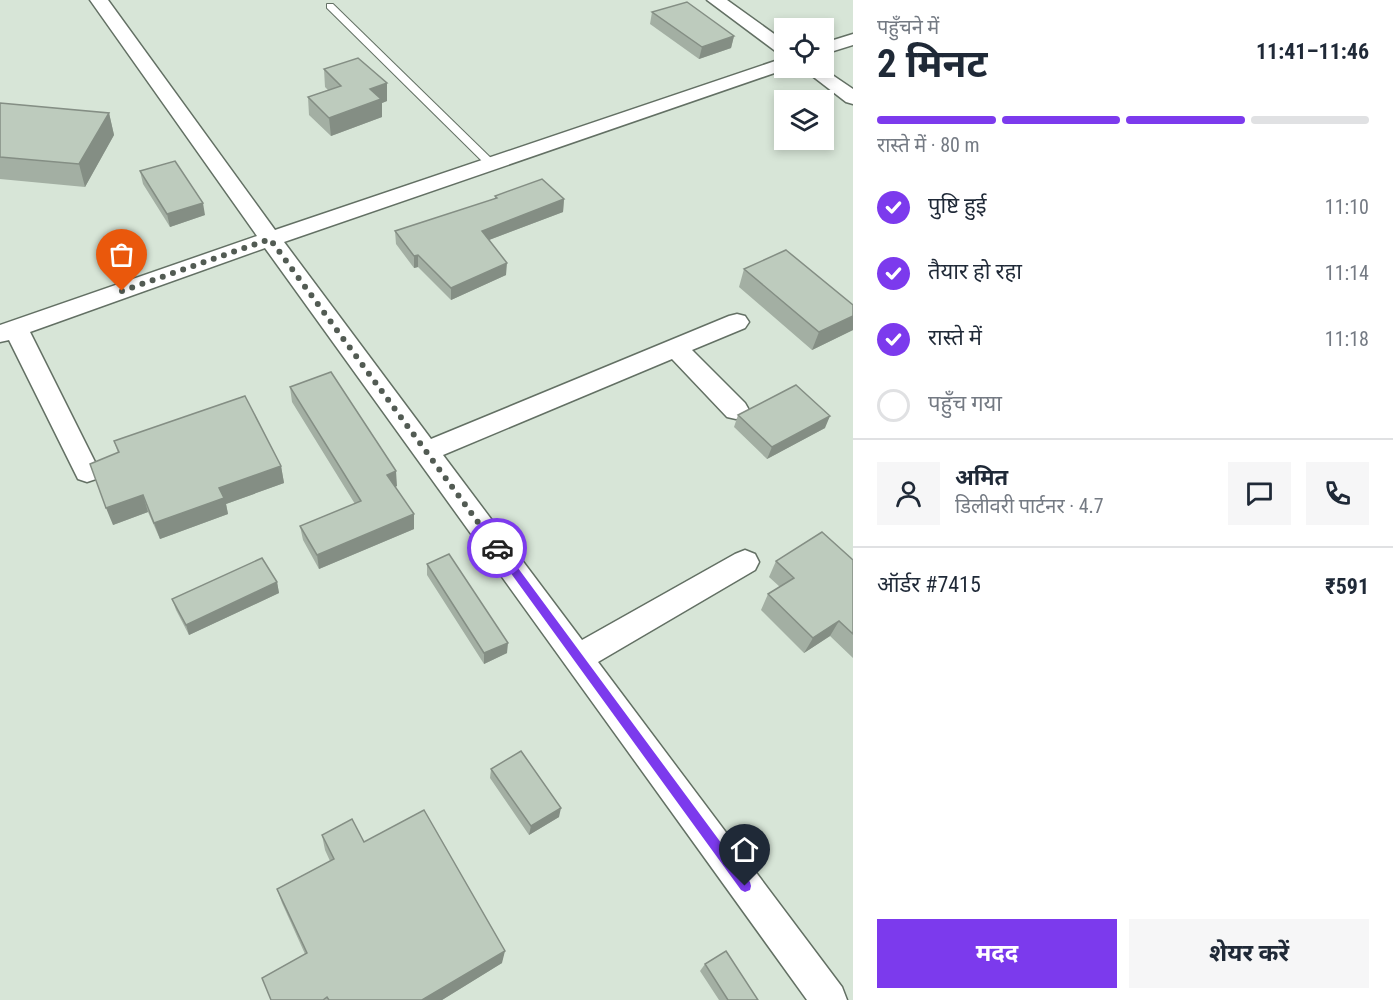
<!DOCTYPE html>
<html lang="hi">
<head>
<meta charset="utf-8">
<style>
	:root { --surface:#fff; --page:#f6f6f7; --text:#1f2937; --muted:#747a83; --line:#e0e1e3; --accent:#7c3aed }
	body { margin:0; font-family:"Roboto Condensed","Noto Sans Devanagari",sans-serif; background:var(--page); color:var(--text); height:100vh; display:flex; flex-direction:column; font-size:22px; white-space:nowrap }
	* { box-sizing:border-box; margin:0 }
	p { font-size:20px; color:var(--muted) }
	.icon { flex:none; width:33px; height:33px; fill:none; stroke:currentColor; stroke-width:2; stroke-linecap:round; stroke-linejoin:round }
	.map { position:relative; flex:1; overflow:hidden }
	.panel { display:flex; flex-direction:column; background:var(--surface); width:540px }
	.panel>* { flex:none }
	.buttons { position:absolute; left:774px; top:18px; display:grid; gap:12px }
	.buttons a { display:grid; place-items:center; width:60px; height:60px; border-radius:0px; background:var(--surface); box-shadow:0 3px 9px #0003; font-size:30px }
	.pin { position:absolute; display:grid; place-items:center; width:51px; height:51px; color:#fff; margin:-62px -26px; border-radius:50% 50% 50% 0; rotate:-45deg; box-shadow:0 0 6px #0007 }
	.pin .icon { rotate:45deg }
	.courier { position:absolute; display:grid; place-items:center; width:60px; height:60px; margin:-30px; border:4px solid #7c3aed; border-radius:50%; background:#fff; color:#222; box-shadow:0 2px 8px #0007 }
	.summary em { font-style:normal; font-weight:700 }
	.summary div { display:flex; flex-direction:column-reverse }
	.summary { display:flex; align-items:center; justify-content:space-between; height:102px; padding:0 24px }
	h1 { font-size:39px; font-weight:700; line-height:45px }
	.bar { display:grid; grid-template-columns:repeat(4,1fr); gap:9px 6px; align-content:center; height:72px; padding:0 24px }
	.bar i { height:8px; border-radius:4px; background:var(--line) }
	.bar .current { background:var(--accent) }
	.bar p { grid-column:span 4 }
	.line { display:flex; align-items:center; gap:15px; padding:0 24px; border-top:2px solid var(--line) }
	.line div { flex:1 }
	.round { display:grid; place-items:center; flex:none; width:63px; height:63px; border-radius:0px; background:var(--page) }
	ol { padding:0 24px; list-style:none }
	li { display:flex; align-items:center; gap:18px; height:66px }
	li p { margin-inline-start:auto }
	li .icon { padding:6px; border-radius:50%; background:var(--accent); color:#fff; stroke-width:4 }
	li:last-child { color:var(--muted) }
	li i { width:33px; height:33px; border:3px solid var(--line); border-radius:50% }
	.action { display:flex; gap:12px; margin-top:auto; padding:12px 24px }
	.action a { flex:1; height:69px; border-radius:0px; background:var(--accent); color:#fff; font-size:24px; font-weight:700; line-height:69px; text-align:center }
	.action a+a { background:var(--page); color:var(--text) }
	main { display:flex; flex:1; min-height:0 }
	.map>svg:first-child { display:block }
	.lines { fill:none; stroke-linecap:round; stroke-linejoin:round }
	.service-casing { stroke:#637064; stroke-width:2 }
	.minor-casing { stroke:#637064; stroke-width:3 }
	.service { fill:#fff; fill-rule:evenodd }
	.minor { fill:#fff; fill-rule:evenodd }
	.wall { fill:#a3afa3 }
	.shaded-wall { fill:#848e84 }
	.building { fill:#bdcbbd; stroke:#848e84; stroke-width:1.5 }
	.route { fill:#7c3aed }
	.done { stroke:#525b53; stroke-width:6; stroke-dasharray:0 10.8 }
</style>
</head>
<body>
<main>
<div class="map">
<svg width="853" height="1000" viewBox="0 0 853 1000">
	<rect width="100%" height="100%" fill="#d7e5d7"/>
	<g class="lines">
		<defs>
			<path id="service" d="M327,4H333L496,163V167H488L327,8Z"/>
			<path id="minor" d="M90,0H108L275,230L784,58V68H789L284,242L431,439L729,316L737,314L745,316L749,322L745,328L692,350L745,403L749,410L745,417L736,419L727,417L672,359L443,455L582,640L735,554L745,550L755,554L759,562L755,570L598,662L842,987L847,1000H807L265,248L30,332L100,472L96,479L87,482L78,479L9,340L0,342V325L257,236Z
				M707,0H727L784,41V54L778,53Z
				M853,34V45L824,54V43Z
				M802,68H822L853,89V104L846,102Z"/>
		</defs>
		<use href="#service" class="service-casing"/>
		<use href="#minor" class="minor-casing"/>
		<use href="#service" class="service"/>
		<use href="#minor" class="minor"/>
	</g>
	<path class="wall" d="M652,12L734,36L731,48L699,59L650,24Z
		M324,69L387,101L382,103V117L331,136L309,115L308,97L328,90L325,87Z
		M0,103L109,113L114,135L85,187L0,179Z
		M140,171L205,215L170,227L143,184Z
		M495,196L564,199L563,212L489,240L506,275L451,300L418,267L414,268L396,244L395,231L495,199Z
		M744,269L853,305V330L812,350L739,287Z
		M290,387L397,486L395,487L414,529L319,569L303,540L300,526L355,504L292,402Z
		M738,415L825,428L767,459L734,427Z
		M114,441L281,466L284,483L226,504L228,514L160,539L148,512L113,525L118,453Z
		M853,560V658L830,636L804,653L761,610L768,594L780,587L769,577L776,561Z
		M427,564L507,653L484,664L427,575Z
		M277,582L279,593L189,635L176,610L172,599Z
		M491,769L559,817L529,835L490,778Z
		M322,835L364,842L502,963L442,1000H271L305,954L282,903L277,889L330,861L325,850Z
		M705,964L758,1000H719L700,971Z"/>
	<path class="shaded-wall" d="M734,36L731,48L699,59L702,47Z
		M387,83V101L382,103V117L331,136L329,118L370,89Z
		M109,113L114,135L85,187L79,164Z
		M564,199L563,212L481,243L482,231Z
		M203,203L205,215L170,227L167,214Z
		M418,255V267L414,268V256Z
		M507,263L506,275L451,300V288Z
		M853,316V330L812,350L819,332Z
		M830,416L825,428L767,459L772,447Z
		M281,466L284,483L226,504L228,514L160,539L154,523L219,488Z
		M396,471L397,486L388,490L387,475Z
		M143,495L148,512L113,525L106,508Z
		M414,514V529L319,569L317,555Z
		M277,582L279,593L189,635L186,625Z
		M839,621L830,636L804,653L813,638Z
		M508,643L507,653L484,664V653Z
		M561,808L559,817L529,835L531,826Z
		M505,951L502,963L442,1000H422Z"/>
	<path class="building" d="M687,2L734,36L702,47L652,12Z
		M358,58L387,83L370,89L381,99L329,118L308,97L341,86L324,69Z
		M0,103L109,113L79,164L0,157Z
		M175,161L203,203L167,214L140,171Z
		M542,179L564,199L482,231L507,263L451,288L418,255L414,256L395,231L497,198L495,196Z
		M786,250L853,305V316L819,332L744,269Z
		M331,372L396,471L387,475L414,514L317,555L300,526L361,501L290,387Z
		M796,385L830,416L772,447L738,415Z
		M245,396L281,466L219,488L224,498L154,523L143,495L106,508L90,464L119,452L114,441Z
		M822,532L853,560V634L839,621L813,638L768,594L794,578L776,561Z
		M449,554L508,643L484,653L427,564Z
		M262,558L277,582L186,625L172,599Z
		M521,751L561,808L531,826L491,769Z
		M424,810L505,951L422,1000H329L327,997L323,1000H271L262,978L307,953L277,889L334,859L322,835L352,819L364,842Z
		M726,951L758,1000H728L705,964Z"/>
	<path class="route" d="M497,543L501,545L750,882L751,886L750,890L745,892L741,890L494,550L492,548Z"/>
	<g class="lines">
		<path class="done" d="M122,291L270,239L497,548"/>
	</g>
</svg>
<div class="buttons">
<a><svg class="icon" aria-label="locate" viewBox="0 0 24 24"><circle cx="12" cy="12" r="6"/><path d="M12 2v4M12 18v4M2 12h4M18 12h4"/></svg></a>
<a><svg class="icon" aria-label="layers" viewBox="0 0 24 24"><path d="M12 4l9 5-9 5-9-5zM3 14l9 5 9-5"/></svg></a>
</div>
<div class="pin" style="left:122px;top:291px;background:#ea580c"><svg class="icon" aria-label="bag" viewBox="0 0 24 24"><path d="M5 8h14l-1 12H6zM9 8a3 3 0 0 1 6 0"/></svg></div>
<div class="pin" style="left:745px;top:886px;background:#1f2937"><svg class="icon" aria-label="home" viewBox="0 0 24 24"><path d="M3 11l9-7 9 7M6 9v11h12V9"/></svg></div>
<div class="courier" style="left:497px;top:548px"><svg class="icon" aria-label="car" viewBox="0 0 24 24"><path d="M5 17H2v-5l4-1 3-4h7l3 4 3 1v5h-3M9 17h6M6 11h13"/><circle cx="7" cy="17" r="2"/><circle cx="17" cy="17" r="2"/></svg></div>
</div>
<section class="panel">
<div class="summary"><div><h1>2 मिनट</h1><p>पहुँचने में</p></div><em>11:41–11:46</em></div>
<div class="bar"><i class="current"></i><i class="current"></i><i class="current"></i><i></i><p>रास्ते में · 80 m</p></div>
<ol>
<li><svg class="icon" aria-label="check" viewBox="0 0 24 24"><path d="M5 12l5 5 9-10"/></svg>पुष्टि हुई<p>11:10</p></li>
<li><svg class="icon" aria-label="check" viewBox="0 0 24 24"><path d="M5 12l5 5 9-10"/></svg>तैयार हो रहा<p>11:14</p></li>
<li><svg class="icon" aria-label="check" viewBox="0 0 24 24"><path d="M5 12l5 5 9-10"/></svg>रास्ते में<p>11:18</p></li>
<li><i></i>पहुँच गया</li>
</ol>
<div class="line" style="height:108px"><a class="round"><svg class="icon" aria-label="person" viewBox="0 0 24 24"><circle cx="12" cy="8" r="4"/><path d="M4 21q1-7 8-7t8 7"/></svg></a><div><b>अमित</b><p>डिलीवरी पार्टनर · 4.7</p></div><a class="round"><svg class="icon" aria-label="chat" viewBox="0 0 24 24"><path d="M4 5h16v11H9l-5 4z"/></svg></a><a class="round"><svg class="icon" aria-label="phone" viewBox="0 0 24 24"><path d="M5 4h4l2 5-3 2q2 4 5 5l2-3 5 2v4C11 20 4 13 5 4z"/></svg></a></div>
<div class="line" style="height:78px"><div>ऑर्डर #7415</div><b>₹591</b></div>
<div class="action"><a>मदद</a><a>शेयर करें</a></div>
</section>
</main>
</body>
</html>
